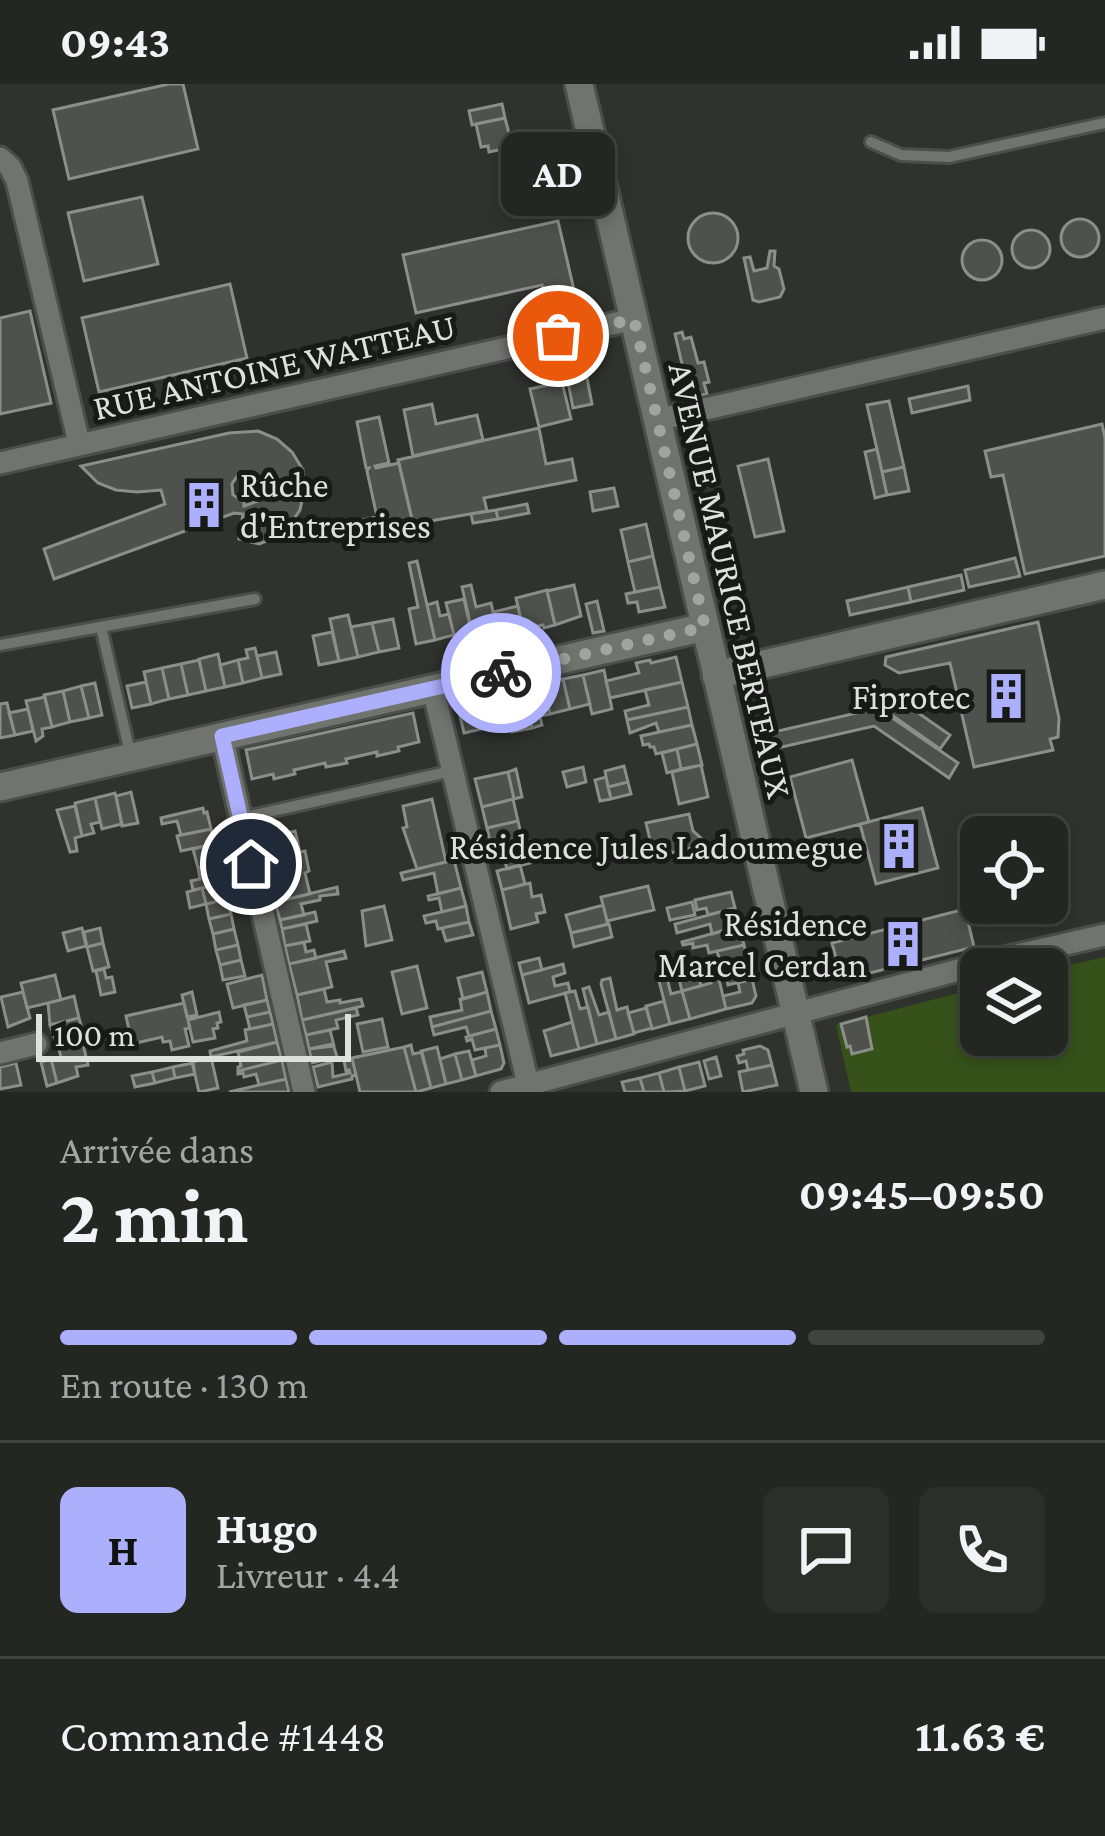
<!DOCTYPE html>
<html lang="fr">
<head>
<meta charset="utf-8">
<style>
	:root { --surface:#242622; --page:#2c2e2a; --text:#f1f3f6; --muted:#a3a5a5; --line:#414340; --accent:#acaffb }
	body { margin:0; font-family:"Crimson Pro",serif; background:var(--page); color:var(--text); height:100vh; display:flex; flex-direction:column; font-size:45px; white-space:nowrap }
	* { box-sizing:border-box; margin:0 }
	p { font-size:39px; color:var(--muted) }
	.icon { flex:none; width:66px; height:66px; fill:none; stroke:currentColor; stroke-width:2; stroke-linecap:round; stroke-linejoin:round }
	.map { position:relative; height:1008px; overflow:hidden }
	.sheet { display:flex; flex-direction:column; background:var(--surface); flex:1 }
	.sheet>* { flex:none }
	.controls { position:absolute; left:960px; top:732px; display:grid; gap:24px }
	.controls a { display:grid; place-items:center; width:108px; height:108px; border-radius:18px; background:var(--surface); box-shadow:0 6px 18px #0003,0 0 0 3px var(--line); font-size:60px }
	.scale { position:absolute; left:36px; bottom:30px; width:315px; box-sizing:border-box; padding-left:12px; border:6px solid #dfe1de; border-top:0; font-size:33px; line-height:42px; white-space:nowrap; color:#dfe1de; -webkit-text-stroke:9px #181a18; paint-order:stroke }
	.pin { position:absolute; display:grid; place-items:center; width:102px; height:102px; color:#fff; margin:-51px; border:6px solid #fff; border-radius:50%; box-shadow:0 3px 12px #0007 }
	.courier { position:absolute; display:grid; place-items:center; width:120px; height:120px; margin:-60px; border:9px solid #acaffb; border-radius:50%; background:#fff; color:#222; box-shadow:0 3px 15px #0007 }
	.bubble { position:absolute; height:84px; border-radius:18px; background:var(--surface); box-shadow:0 6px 18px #0003,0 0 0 3px var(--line); font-size:39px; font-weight:700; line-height:84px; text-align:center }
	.headline em { font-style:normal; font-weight:700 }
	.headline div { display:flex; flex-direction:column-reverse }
	.headline { display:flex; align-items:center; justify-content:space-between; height:204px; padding:0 60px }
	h1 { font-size:78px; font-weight:700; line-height:90px }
	.bar { display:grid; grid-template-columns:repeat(4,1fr); gap:18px 12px; align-content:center; height:144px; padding:0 60px }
	.bar i { height:15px; border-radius:9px; background:var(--line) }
	.bar .on { background:var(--accent) }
	.bar p { grid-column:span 4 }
	.line { display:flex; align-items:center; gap:30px; padding:0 60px; border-top:3px solid var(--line) }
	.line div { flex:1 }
	.round { display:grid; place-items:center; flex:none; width:126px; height:126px; border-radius:18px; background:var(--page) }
	.status { display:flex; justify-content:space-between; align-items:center; height:84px; padding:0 60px; background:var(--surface); direction:ltr }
	.status svg { height:33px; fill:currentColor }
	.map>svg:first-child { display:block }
	.green { fill:#36521a }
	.building { fill:#4e514c; stroke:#8b8e89; stroke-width:3; fill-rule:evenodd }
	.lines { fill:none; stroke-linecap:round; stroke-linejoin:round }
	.service-casing { stroke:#4c4e4a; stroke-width:16 }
	.minor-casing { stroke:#4c4e4a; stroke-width:27 }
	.tertiary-casing { stroke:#4c4e4a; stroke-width:33 }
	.service { stroke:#70736e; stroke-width:10 }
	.minor { stroke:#70736e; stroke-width:21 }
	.tertiary { stroke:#70736e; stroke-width:27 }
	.done { stroke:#a2a4a0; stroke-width:12; stroke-dasharray:0 21.6 }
	.route { stroke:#acaffb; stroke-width:15 }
	.labels { text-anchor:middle; stroke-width:10; stroke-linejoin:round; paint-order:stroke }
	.street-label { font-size:36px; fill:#dfe1de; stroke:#181a18 }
	.poi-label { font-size:36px; fill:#dfe1de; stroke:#181a18; text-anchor:end }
</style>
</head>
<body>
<div class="status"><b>09:43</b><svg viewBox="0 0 49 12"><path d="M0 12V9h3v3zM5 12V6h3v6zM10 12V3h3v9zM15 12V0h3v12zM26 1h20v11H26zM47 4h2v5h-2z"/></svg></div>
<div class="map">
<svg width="1105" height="1008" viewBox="0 0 1105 1008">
	<rect width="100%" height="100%" fill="#30322e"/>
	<path class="green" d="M1105,873V1008H851L836,941L981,903V951H1047V886Z"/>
	<path class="building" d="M169,0H183L198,65L69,95L53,26Z
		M502,20L505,34L472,41L469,27Z
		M505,34L511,57L502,58L503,65L489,68L488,62L481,63L476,40Z
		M142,113L158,180L84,197L68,129Z
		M688 154a25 25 0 1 1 50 0a25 25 0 1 1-50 0Z
		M1061 154a19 19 0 1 1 38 0a19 19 0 1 1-38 0Z
		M558,137L577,219L547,226L542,201L416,229L403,171Z
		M1012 165a19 19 0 1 1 38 0a19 19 0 1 1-38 0Z
		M962 176a20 20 0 1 1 40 0a20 20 0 1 1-40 0Z
		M770,167H775L774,182L779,185L784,205L780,213L759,218L753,216L744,174L750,173L754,187L767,184Z
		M230,200L247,274L99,308L82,234Z
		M30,227L51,319L0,330V234Z
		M682,248L684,255L691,253L698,279L704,278L709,298L704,299L707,310L690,314L675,250Z
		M586,289L592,320L573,324L567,293Z
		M562,298L571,335L539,343L530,305Z
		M968,302L970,316L912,329L909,315Z
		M889,317L904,383L882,388L867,321Z
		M432,320L436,340L477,331L483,356L413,372L404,326Z
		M379,333L389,379L375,382L376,384L399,379L413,439L350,450L347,439L377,433L367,387L369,384H366L357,338Z
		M1102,340L1105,354V472L1025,490L1003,391L991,393L985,367Z
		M539,344L546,380L572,375L576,396L484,414L487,427L413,440L398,376Z
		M258,347L277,355L292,368L303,386L304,407L300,426L290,441L275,454L259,460L239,455L243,430L234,429L54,495L44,465L165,420L161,406L137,408L116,406L98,399L81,382L229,349ZM247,389L257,393L260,403H265L258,417L244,422V418L233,411L232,400L238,391Z
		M877,365L887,411L875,414L865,368Z
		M768,375L784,447L755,453L738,382Z
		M904,383L909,407L887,411L882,388Z
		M614,404L618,422L593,427L590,408Z
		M527,420L529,429L498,435L496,426Z
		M496,426L498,435L473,439L471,430Z
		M646,440L653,472L628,478L621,446Z
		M653,472L660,503L635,508L628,478Z
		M1015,474L1020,492L969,503L965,486Z
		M417,477L435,556L416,560L409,525L418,523L409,479Z
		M961,491L964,506L911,518L908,503Z
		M471,501L476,523L491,519L499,554L474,556L462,503Z
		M574,501L581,532L555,541L547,507Z
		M660,503L665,523L639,528L637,518L628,519L626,510Z
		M908,503L911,518L850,531L847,517Z
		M547,506L555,541L544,544L543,541L523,545L516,514Z
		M464,515L471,547L454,551L446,519Z
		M597,517L604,547L593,549L586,520Z
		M437,518L440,532L449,530L454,551L435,556L427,521Z
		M518,522L523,545L499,554L493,528Z
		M348,531L358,573L339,577L330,535Z
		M393,535L399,564L379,568L372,539Z
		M1038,538L1059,634L1058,653L1050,655L1053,666L974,683L950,579L899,589L885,581L886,573Z
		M372,539L379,568L358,573L351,543Z
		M332,548L339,577L319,581L313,552Z
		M255,564L262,594L243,599L238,576L248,574L246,566Z
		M276,568L281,590L262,594L257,572Z
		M218,570L225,603L206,607L199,575Z
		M676,573L682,598L610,614L606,597L639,589L636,579L650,576L651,579Z
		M199,576L206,607L188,611L181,580Z
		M238,576L243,599L225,603L220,581Z
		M181,580L188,611L169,615L162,584Z
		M162,584L169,615L151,620L144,588Z
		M604,586L612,625L592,630L583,591Z
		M583,591L590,620L570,625L563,595Z
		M563,595L570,625L550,630L543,600Z
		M146,598L151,620L132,624L127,602Z
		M682,598L688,623L627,636L625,627L649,621L645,606Z
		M95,599L102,631L89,634L81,602Z
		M543,600L550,630L540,632L542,641L532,644L523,604Z
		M81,602L89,634L70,638L63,607Z
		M523,604L532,644L512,648L503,608Z
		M63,607L70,638L52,643L44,611Z
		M503,608L510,639L490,643L484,613Z
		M891,610L950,651L940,665L879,622L880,612Z
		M45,613L52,643L42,645L43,652L36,657L26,617Z
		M484,613L490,643L464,649L457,619Z
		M7,619L15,651L0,654V620Z
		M688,623L692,641L659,648L656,639L630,649L627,636Z
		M878,624L958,679L949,694L874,642L773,665L769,649Z
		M28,625L33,647L15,651L9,629Z
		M413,629L419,658L398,663L399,667L377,672V668L346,675L347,679L326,683L325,679L294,686L295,690L274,695L273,690L252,695L246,666Z
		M692,641L697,660L656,670L654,663H650L649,660L643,661L641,652Z
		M697,660L702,681L681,685L677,665Z
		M677,665L681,685L667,689L662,669Z
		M852,676L869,738L806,754L790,693Z
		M701,681L708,713L679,720L672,688Z
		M624,682L628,698L608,703L605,687Z
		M583,683L586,698L567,703L563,688Z
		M516,685L522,713L514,715L508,688Z
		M508,688L514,715L482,723L475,695Z
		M606,693L611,715L600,717L595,696Z
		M628,698L631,710L611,715L608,703Z
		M131,708L138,739L122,742L116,712Z
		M115,709L122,740L102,745L95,714Z
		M95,714L100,738L91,740L94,749L82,752L75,719Z
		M432,715L446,778L417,785L403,744L407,743L403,722Z
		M513,715L518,737L487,744L482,723Z
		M75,722L82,752L75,754L77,767L70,768L57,726Z
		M203,724L204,729L207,728L211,745L181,751L177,737L162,740L161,734Z
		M922,724L938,784L876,800L860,740Z
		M689,730L693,747L701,754L699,762L654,773L646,739Z
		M518,737L523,759L492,766L487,744Z
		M211,745L214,760L181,767L177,752Z
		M295,747L300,768L305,767L309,787L305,789L310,810L280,817L266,754Z
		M533,756L538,777L507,785L503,770L494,772L492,766Z
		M217,759L221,779L198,784L193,765Z
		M454,776L461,804L438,810L434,789L403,796L401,789Z
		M221,779L226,799L193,806L191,797L200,795L198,784Z
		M520,781L525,800L502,806L497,787Z
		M224,799L227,815L206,820L202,804Z
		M530,799L532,813L541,811L545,828L536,830L538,838L511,845L502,806Z
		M648,802L654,826L607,837L601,813Z
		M337,803L338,810L320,812V816L301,820L304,831L280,836L275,818Z
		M202,804L206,820L190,824L187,808Z
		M461,804L466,822L442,828L439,814L429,816L428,812Z
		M731,808L735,824L708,831L706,824L697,826L695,816Z
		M227,815L231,830L209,835L206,820Z
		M692,818L695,831L670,836L667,824Z
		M603,821L608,840L571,849L566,831Z
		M384,822L392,856L366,862L362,827Z
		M466,822L469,838L438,845L436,837L426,839L424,832Z
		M735,824L739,842L712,850L710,840L677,849L675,840Z
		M965,825L974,863L842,896L832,859Z
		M315,828L317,837L282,845L280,836Z
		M231,830L234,845L213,850L209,835Z
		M469,838L473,851L446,857L442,844Z
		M306,840L310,857L285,862L282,845Z
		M609,840L612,853L574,863L571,849Z
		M739,842L744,861L709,869L707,861L693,864V859L683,861L682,858Z
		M82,844L86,862L68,867L63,849Z
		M100,844L103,859L87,863L84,848Z
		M234,845L238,861L216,866L213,850Z
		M304,858L306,868L314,866L316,874L289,880L285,862Z
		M103,859L109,883L93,887L87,863Z
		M238,861L241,876L220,881L216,866Z
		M744,861L748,879L698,892L697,884L720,878L717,867Z
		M344,867L346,874L326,878L332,903L297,911L289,880Z
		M539,874L542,886L522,891L519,879Z
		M241,876L245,892L223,896L220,881Z
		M748,879L752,895L728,901L725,889L718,891L717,887Z
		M563,880L565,889L553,893L555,902L568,899L570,908L529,919L522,891Z
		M417,882L427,924L402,930L392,888Z
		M104,885L106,894L112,893L115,908L101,911L96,887Z
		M717,887L726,925L690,935L682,907L711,899L709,889Z
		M482,888L487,908L463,915L458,894Z
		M666,890L671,910L682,907L690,935L670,940L658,893Z
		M698,890L701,902L682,907L679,895Z
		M55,891L61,916L27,924L21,899Z
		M262,891L267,916L233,924L227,900Z
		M610,894L617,926L627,923L634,950L616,955L601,900L602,896Z
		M752,895L756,912L752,919L726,925L723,912L740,908L738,899Z
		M589,903L599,931L609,928L616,955L597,960L583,905Z
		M324,905L327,918L340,916V919L361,915L363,922L302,936L297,911Z
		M575,907L580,925L588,923L597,960L579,965L565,909Z
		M23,908L30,934L8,943L1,913Z
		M192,908L197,931L187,933L182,911Z
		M487,908L491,927L432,943L430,933L462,926L460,915Z
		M74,912L79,934L50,941L48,919Z
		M267,916L270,928L247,933L244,921Z
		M664,917L670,940L652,945L646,922Z
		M184,919L190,944L185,945L189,962L172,966L170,957L163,958L162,953L132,960L126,932Z
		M356,924L358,931L336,936L338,944L306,951L302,936Z
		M646,924L652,944L634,949L628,929Z
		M491,927L496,945L469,952L466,943L434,951L432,943Z
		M219,928L221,938L217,939L218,944L213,945L215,954L193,958L188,936Z
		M270,928L273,940L250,945L247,933Z
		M866,933L872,965L852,970L850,962L847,963L841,940Z
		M79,934L85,956L58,962L50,941Z
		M382,935L388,963L363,968L357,940Z
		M572,938L579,965L551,972L544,947Z
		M273,940L277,958L211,973L210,967L247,957L245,946Z
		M496,945L500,961L475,966L472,955L467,957L466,953Z
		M330,946L334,962L309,965L306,951Z
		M82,956L88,981L76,983L78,992L57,999L51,975L61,973L58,962Z
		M277,958L282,976L238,987V983L241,982L238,968Z
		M333,960L337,973L312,979L309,965Z
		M411,961L413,970L422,968L431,1004L416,1008L404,963Z
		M500,961L504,979L501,985L476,992L472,976L486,972L485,964Z
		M760,962L768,966L772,981L748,986L746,977L739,979L737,972L744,970L743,966Z
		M404,963L416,1008H360L352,974Z
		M437,963L446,1000L431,1004L421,967Z
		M469,967L476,992L462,996L455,970Z
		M455,970L462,996L446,1000L440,975Z
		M211,973L218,1004L199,1008L192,978Z
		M716,973L721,992L709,995L704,977Z
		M352,974L356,991L352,992V995L318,1003L313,983L332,978L333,993L350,989L349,986L346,987L344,976Z
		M51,975L57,999L47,1002L41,978Z
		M282,976L286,995L259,1001L256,990L244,993L243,989L238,990V987Z
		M699,978L705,1002L685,1007L679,983Z
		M16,979L21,1001L0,1005V983Z
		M193,979L195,990L175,994L173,983Z
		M772,981L777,1001L743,1008L739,988Z
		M173,983L175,994L155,999L152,988Z
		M679,983L685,1007L664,1008L659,989Z
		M152,988L155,999L135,1003L132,992Z
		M659,989L664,1008H644L640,994Z
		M640,994L644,1008H625L622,998Z
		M286,995L289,1008H229L259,1001Z"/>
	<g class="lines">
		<defs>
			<path id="service" d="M871,58L901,71L949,73L1105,39
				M101,543L131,673
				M0,561L255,515
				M241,734L452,687"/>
			<path id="minor" d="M0,74L10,83L17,97L79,359
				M657,336L1105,234
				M0,379L634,235
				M433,605L530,1008
				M222,652L304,1008
				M0,969L36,960
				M501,1008L1000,875L1105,851"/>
			<path id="tertiary" d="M579,0L814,1008
				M716,591L1105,501
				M0,703L705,543"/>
		</defs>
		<use href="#service" class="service-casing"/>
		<use href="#minor" class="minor-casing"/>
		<use href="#tertiary" class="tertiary-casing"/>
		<use href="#service" class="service"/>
		<use href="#minor" class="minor"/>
		<use href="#tertiary" class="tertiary"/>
	</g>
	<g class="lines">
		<path class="done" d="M501,589L705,543L634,235L558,252"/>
		<path class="route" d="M251,780L222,652L501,589"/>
	</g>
	<defs>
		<symbol id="building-bare" viewBox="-9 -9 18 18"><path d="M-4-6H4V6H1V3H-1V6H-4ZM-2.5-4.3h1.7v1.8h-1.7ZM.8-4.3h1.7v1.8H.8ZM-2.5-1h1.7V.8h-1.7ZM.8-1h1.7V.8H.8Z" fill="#acaffb" stroke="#181a18" stroke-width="2.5" paint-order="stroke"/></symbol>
	</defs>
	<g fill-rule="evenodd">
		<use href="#building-bare" x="171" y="388" width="66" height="66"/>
		<use href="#building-bare" x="973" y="579" width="66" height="66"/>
		<use href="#building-bare" x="866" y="729" width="66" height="66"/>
		<use href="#building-bare" x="870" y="827" width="66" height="66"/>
	</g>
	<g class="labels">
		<g class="street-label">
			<text transform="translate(274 282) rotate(-13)" y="13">RUE ANTOINE WATTEAU</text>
			<text transform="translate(731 496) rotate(77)" y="13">AVENUE MAURICE BERTEAUX</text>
		</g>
		<g class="poi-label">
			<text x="240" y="413" text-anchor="start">Rûche<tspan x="240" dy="41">d'Entreprises</tspan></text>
			<text x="970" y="625">Fiprotec</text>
			<text x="863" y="775">Résidence Jules Ladoumegue</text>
			<text x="867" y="852">Résidence<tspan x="867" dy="41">Marcel Cerdan</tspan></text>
		</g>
	</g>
</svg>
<div class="controls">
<a><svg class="icon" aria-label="locate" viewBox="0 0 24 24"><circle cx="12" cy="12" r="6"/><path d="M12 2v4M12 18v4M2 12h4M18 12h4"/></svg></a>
<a><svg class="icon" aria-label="layers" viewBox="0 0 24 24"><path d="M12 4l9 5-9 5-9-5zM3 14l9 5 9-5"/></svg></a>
</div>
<div class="scale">100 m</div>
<div class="pin" style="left:558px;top:252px;background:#ea580c"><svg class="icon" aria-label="bag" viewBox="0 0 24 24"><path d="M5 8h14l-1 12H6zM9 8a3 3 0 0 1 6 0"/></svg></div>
<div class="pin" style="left:251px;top:780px;background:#1f2937"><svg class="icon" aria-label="home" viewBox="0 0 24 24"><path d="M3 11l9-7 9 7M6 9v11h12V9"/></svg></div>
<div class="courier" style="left:501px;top:589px"><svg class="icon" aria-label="bike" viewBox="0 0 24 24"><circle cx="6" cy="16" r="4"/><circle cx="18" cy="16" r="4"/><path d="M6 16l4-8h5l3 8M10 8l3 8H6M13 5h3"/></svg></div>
<div class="bubble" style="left:501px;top:48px;width:114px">AD</div>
</div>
<section class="sheet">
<div class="headline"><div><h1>2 min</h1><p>Arrivée dans</p></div><em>09:45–09:50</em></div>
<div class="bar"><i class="on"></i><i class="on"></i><i class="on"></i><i></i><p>En route · 130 m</p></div>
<div class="line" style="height:216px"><b class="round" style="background:var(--accent);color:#111">H</b><div><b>Hugo</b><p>Livreur · 4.4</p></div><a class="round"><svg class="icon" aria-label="chat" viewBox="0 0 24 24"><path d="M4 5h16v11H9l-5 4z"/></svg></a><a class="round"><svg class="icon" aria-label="phone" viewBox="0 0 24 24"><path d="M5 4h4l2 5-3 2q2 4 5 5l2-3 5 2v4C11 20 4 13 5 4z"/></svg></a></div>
<div class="line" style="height:156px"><div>Commande #1448</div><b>11.63 €</b></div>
</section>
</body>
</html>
